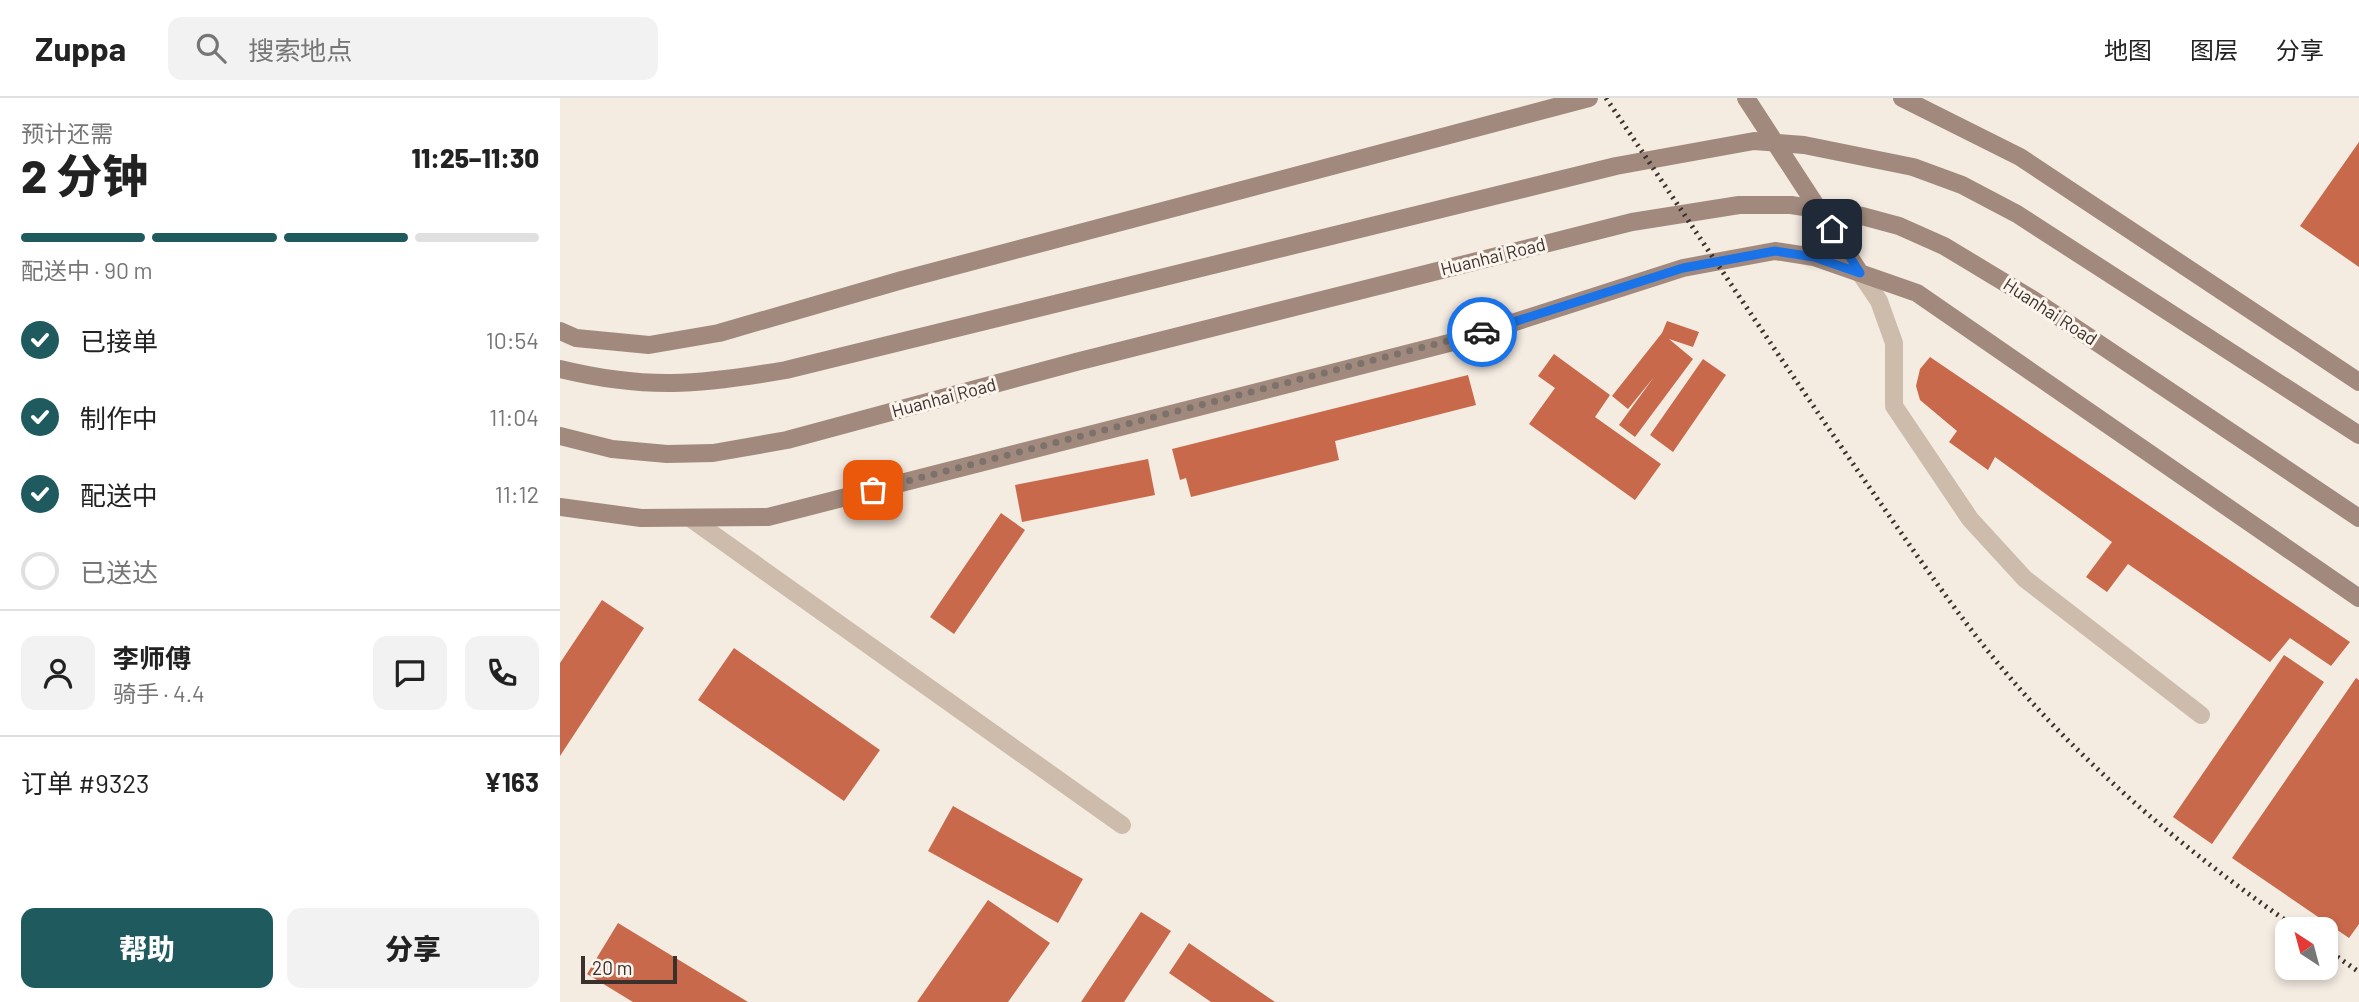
<!DOCTYPE html>
<html lang="zh">
<head>
<meta charset="utf-8">
<style>
	:root { --surface:#fff; --page:#f2f2f2; --text:#222; --muted:#767676; --line:#e0e0e0; --accent:#1f5a5e }
	body { margin:0; font-family:Barlow,"Noto Sans SC",sans-serif; background:var(--page); color:var(--text); height:100vh; display:flex; flex-direction:column; font-size:26px; white-space:nowrap }
	* { box-sizing:border-box; margin:0 }
	p { font-size:23px; color:var(--muted) }
	.icon { flex:none; width:38px; height:38px; fill:none; stroke:currentColor; stroke-width:2; stroke-linecap:round; stroke-linejoin:round }
	.map { position:relative; flex:1; overflow:hidden }
	.side { display:flex; flex-direction:column; background:var(--surface); width:560px }
	.side>* { flex:none }
	.needle { width:46px; rotate:324deg }
	.tools { position:absolute; left:1715px; top:819px; display:grid; gap:14px }
	.tools a { display:grid; place-items:center; width:63px; height:63px; border-radius:14px; background:var(--surface); box-shadow:0 4px 10px #0003; font-size:35px }
	.scale { position:absolute; left:21px; bottom:18px; width:96px; box-sizing:border-box; padding-left:7px; border:4px solid #3b302b; border-top:0; font-size:19px; line-height:24px; white-space:nowrap; color:#3b302b; -webkit-text-stroke:5px #fbf5ee; paint-order:stroke }
	.pin { position:absolute; display:grid; place-items:center; width:60px; height:60px; color:#fff; margin:-30px; border-radius:14px; box-shadow:0 4px 10px #0006 }
	.courier { position:absolute; display:grid; place-items:center; width:70px; height:70px; margin:-35px; border:5px solid #1a73e8; border-radius:50%; background:#fff; color:#222; box-shadow:0 2px 9px #0007 }
	.headline em { font-style:normal; font-weight:800 }
	.headline div { display:flex; flex-direction:column-reverse }
	.headline { display:flex; align-items:center; justify-content:space-between; height:119px; padding:0 21px }
	h1 { font-size:46px; font-weight:800; line-height:52px }
	.bar { display:grid; grid-template-columns:repeat(4,1fr); gap:10px 7px; align-content:center; height:84px; padding:0 21px }
	.bar i { height:9px; border-radius:5px; background:var(--line) }
	.bar .current { background:var(--accent) }
	.bar p { grid-column:span 4 }
	.line { display:flex; align-items:center; gap:18px; padding:0 21px; border-top:2px solid var(--line) }
	.line div { flex:1 }
	.round { display:grid; place-items:center; flex:none; width:74px; height:74px; border-radius:14px; background:var(--page) }
	ol { padding:0 21px; list-style:none }
	li { display:flex; align-items:center; gap:21px; height:77px }
	li p { margin-inline-start:auto }
	li .icon { padding:7px; border-radius:50%; background:var(--accent); color:#fff; stroke-width:4 }
	li:last-child { color:var(--muted) }
	li i { width:38px; height:38px; border:4px solid var(--line); border-radius:50% }
	.cta { display:flex; gap:14px; margin-top:auto; padding:14px 21px }
	.cta a { flex:1; height:80px; border-radius:14px; background:var(--accent); color:#fff; font-size:28px; font-weight:800; line-height:80px; text-align:center }
	.cta a+a { background:var(--page); color:var(--text) }
	header { display:flex; align-items:center; gap:42px; box-sizing:border-box; height:98px; padding:0 35px; background:var(--surface); border-bottom:2px solid var(--line) }
	header strong { font-size:33px }
	nav { display:flex; gap:38px; margin-inline-start:auto; font-size:24px }
	.search { width:490px; height:63px; background:var(--page); display:flex; align-items:center; gap:18px; box-sizing:border-box; padding:0 24px; border-radius:14px; color:var(--muted); font-size:26px }
	main { display:flex; flex:1; min-height:0 }
	.map>svg:first-child { display:block }
	.building { fill:#c8694b }
	.lines { fill:none; stroke-linecap:round; stroke-linejoin:round }
	.lane { stroke:#cdbbac; stroke-width:18 }
	.street { stroke:#cdbbac; stroke-width:18 }
	.secondary { stroke:#a18a7d; stroke-width:18 }
	.rail { stroke:#3b302b; stroke-width:5; stroke-dasharray:2 5; stroke-linecap:butt }
	.done { stroke:#7c716b; stroke-width:7; stroke-dasharray:0 12.6 }
	.route { stroke:#1a73e8; stroke-width:9 }
	.labels { text-anchor:middle; stroke-width:6; stroke-linejoin:round; paint-order:stroke }
	.street-label { font-size:18px; fill:#3b302b; stroke:#fbf5ee }
</style>
</head>
<body>
<header>
<strong>Zuppa</strong>
<div class="search"><svg class="icon" aria-label="search" viewBox="0 0 24 24"><circle cx="10" cy="10" r="6"/><path d="M15 15l6 6"/></svg>搜索地点</div>
<nav><a>地图</a><a>图层</a><a>分享</a></nav>
</header>
<main>
<section class="side">
<div class="headline"><div><h1>2 分钟</h1><p>预计还需</p></div><em>11:25–11:30</em></div>
<div class="bar"><i class="current"></i><i class="current"></i><i class="current"></i><i></i><p>配送中 · 90 m</p></div>
<ol>
<li><svg class="icon" aria-label="check" viewBox="0 0 24 24"><path d="M5 12l5 5 9-10"/></svg>已接单<p>10:54</p></li>
<li><svg class="icon" aria-label="check" viewBox="0 0 24 24"><path d="M5 12l5 5 9-10"/></svg>制作中<p>11:04</p></li>
<li><svg class="icon" aria-label="check" viewBox="0 0 24 24"><path d="M5 12l5 5 9-10"/></svg>配送中<p>11:12</p></li>
<li><i></i>已送达</li>
</ol>
<div class="line" style="height:126px"><a class="round"><svg class="icon" aria-label="person" viewBox="0 0 24 24"><circle cx="12" cy="8" r="4"/><path d="M4 21q1-7 8-7t8 7"/></svg></a><div><b>李师傅</b><p>骑手 · 4.4</p></div><a class="round"><svg class="icon" aria-label="chat" viewBox="0 0 24 24"><path d="M4 5h16v11H9l-5 4z"/></svg></a><a class="round"><svg class="icon" aria-label="phone" viewBox="0 0 24 24"><path d="M5 4h4l2 5-3 2q2 4 5 5l2-3 5 2v4C11 20 4 13 5 4z"/></svg></a></div>
<div class="line" style="height:91px"><div>订单 #9323</div><b>¥163</b></div>
<div class="cta"><a>帮助</a><a>分享</a></div>
</section>
<div class="map">
<svg width="1799" height="904" viewBox="0 0 1799 904">
	<rect width="100%" height="100%" fill="#f4ebe1"/>
	<path class="building" d="M1799,44V169L1740,128Z
		M1107,223L1139,234L1133,249L1109,241L1133,261L1075,339L1059,327L1094,279L1068,311L1052,298L1102,235Z
		M994,256L1050,297L1035,319L1101,366L1075,402L969,326L995,290L978,278Z
		M1370,259L1790,544L1771,568L1730,540L1710,564L1568,466L1547,494L1526,479L1552,444L1435,359L1428,372L1389,344L1397,333L1360,302L1356,288L1360,271Z
		M1143,261L1166,277L1113,354L1090,337Z
		M908,277L916,307L775,343L779,362L631,399L626,380L620,382L612,351Z
		M588,361L595,397L462,424L455,387Z
		M441,415L465,432L394,536L370,519Z
		M42,502L84,530L0,658V565Z
		M174,550L320,652L284,703L138,602Z
		M1724,557L1764,584L1652,746L1613,719Z
		M1796,580L1799,582V826L1789,840L1672,760Z
		M393,708L523,781L498,825L368,753Z
		M428,802L490,845L448,904H357Z
		M581,814L611,833L564,904H521Z
		M58,825L188,904H73L27,876Z
		M629,845L715,904H651L609,875Z"/>
	<g class="lines">
		<path class="lane" d="M1300,175L1319,203L1334,245V308L1410,421L1465,481L1641,617"/>
		<path class="street" d="M130,420L562,727"/>
		<path class="secondary" d="M1186,0L1300,175
			M1342,0L1460,59L1799,284
			M0,233L16,240L89,247L159,235L342,182L1029,0
			M0,271C86,292 139,287 226,272L1056,68L1194,43L1244,47L1353,69L1402,87L1457,116L1799,337
			M0,338L52,351L107,356L153,355L227,342L516,264L1072,124L1179,107H1231L1302,118L1339,128L1384,148L1472,201L1799,420
			M0,409L81,420L208,419L893,244L1123,170L1215,153L1254,159L1357,195L1799,500"/>
		<path class="rail" d="M1046,0C1133,129 1218,258 1307,386C1352,450 1396,516 1446,575C1530,674 1632,758 1738,831
			M1766,851L1799,874"/>
	</g>
	<g class="lines">
		<path class="done" d="M313,392L922,234"/>
		<path class="route" d="M922,234L1123,170L1215,153L1254,159L1300,175L1272,131"/>
	</g>
	<g class="labels">
		<g class="street-label">
			<text transform="translate(933 159) rotate(-14)" y="6">Huanhai Road</text>
			<text transform="translate(1490 214) rotate(33)" y="6">Huanhai Road</text>
			<text transform="translate(384 300) rotate(-15)" y="6">Huanhai Road</text>
		</g>
	</g>
</svg>
<div class="tools">
<a><svg class="needle" viewBox="-14 -14 28 28"><path d="M0-13l5 13h-10z" fill="#e53935"/><path d="M0 13l5-13h-10z" fill="#767676"/></svg></a>
</div>
<div class="scale">20 m</div>
<div class="pin" style="left:313px;top:392px;background:#ea580c"><svg class="icon" aria-label="bag" viewBox="0 0 24 24"><path d="M5 8h14l-1 12H6zM9 8a3 3 0 0 1 6 0"/></svg></div>
<div class="pin" style="left:1272px;top:131px;background:#1f2937"><svg class="icon" aria-label="home" viewBox="0 0 24 24"><path d="M3 11l9-7 9 7M6 9v11h12V9"/></svg></div>
<div class="courier" style="left:922px;top:234px"><svg class="icon" aria-label="car" viewBox="0 0 24 24"><path d="M5 17H2v-5l4-1 3-4h7l3 4 3 1v5h-3M9 17h6M6 11h13"/><circle cx="7" cy="17" r="2"/><circle cx="17" cy="17" r="2"/></svg></div>
</div>
</main>
</body>
</html>
